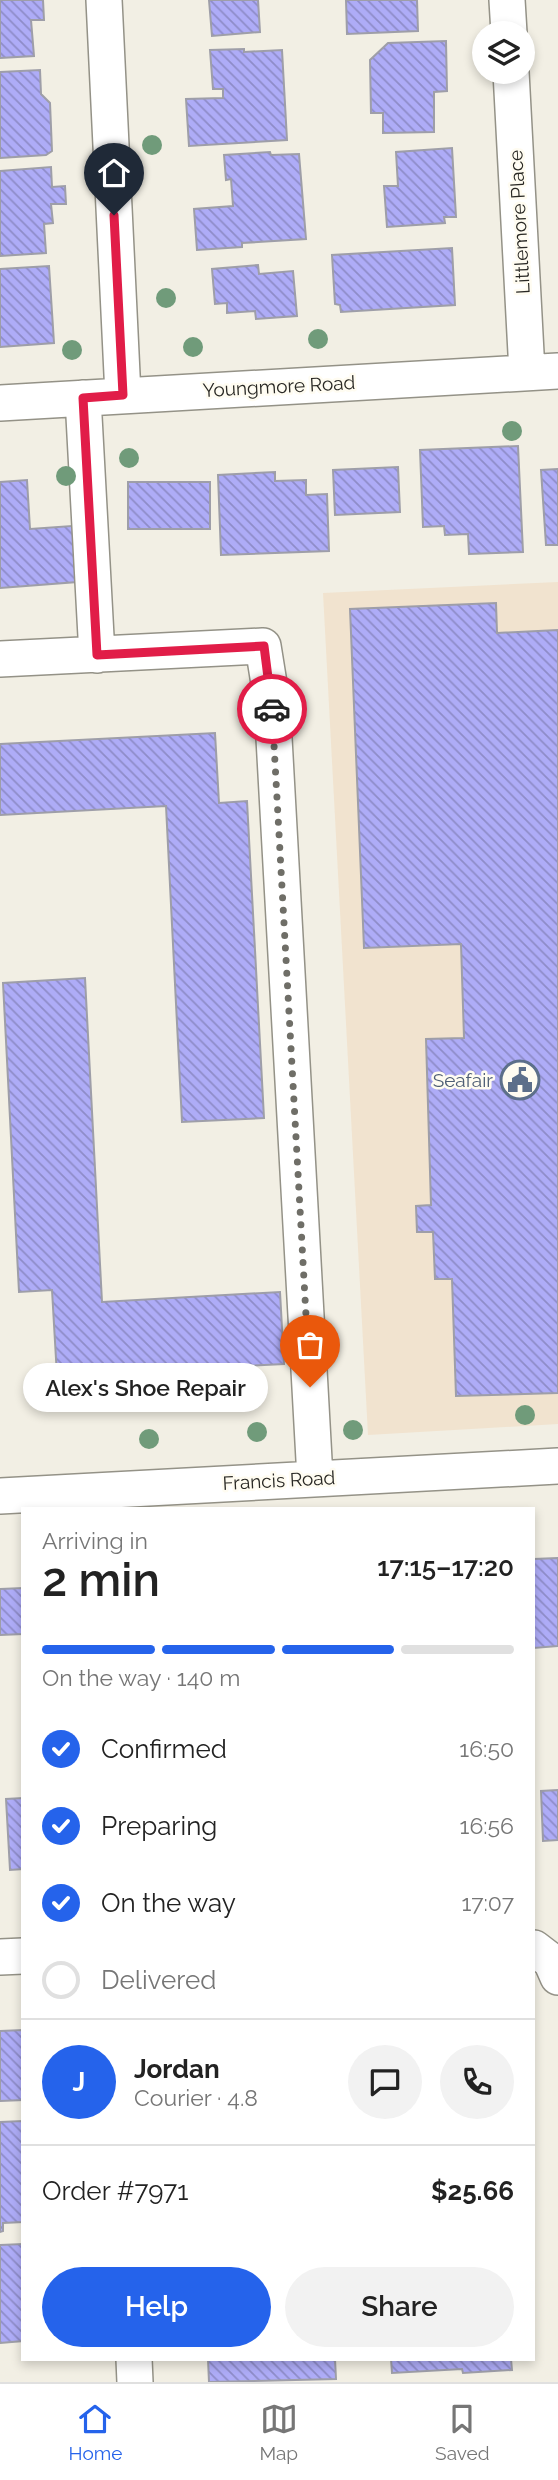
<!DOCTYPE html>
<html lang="en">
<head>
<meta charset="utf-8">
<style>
	:root { --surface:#fff; --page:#f2f2f2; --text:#222; --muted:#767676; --line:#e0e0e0; --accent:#2563eb }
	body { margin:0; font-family:Raleway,sans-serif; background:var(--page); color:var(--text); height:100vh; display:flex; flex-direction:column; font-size:26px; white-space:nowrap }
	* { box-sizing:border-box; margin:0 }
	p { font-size:23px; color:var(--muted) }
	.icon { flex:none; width:38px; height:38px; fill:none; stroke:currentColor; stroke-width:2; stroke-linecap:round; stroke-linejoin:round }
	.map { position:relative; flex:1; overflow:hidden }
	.side { position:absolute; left:21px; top:1507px; width:514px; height:854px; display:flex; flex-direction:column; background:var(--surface); border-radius:0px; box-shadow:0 4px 10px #0003 }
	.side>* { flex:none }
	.controls { position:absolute; left:472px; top:21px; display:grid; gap:14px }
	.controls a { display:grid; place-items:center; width:63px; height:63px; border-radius:50%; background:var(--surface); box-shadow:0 4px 10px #0003; font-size:35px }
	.pin { position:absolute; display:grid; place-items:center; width:60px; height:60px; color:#fff; margin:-72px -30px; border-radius:50% 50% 50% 0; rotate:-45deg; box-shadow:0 0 7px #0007 }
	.pin .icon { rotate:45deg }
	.courier { position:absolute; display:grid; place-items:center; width:70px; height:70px; margin:-35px; border:5px solid #e11d48; border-radius:50%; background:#fff; color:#222; box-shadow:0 2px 9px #0007 }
	.bubble { position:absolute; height:49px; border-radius:24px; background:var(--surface); box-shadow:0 4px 10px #0003; font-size:23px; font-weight:600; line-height:49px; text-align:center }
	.overview em { font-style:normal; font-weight:600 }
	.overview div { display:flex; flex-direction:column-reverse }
	.overview { display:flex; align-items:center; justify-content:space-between; height:119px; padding:0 21px }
	h1 { font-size:46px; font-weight:600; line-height:52px }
	.bar { display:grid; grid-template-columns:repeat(4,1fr); gap:10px 7px; align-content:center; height:84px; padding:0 21px }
	.bar i { height:9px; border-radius:5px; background:var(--line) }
	.bar .current { background:var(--accent) }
	.bar p { grid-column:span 4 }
	.line { display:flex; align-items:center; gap:18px; padding:0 21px; border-top:2px solid var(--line) }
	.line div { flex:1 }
	.round { display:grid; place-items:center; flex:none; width:74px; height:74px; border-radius:37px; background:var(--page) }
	ol { padding:0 21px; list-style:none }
	li { display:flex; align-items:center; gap:21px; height:77px }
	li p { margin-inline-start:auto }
	li .icon { padding:7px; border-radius:50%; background:var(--accent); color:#fff; stroke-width:4 }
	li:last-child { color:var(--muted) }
	li i { width:38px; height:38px; border:4px solid var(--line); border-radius:50% }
	.primary-button { display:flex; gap:14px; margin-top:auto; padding:14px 21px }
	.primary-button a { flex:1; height:80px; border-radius:42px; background:var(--accent); color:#fff; font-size:28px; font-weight:600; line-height:80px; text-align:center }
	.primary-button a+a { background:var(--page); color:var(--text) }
	.tab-bar { display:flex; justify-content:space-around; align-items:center; height:98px; border-top:2px solid var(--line); background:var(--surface); font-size:19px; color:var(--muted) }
	.tab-bar a { display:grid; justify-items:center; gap:4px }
	.tab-bar .current { color:var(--accent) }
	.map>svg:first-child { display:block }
	.commercial { fill:#f1e3cf }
	.building { fill:url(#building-back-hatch); stroke:#9e9ea8; stroke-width:2 }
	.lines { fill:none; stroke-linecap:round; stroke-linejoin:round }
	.minor-casing { stroke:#949287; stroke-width:38 }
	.minor { stroke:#fff; stroke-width:35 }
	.tree { fill:#709b7a }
	.done { stroke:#6f6e67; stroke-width:7; stroke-dasharray:0 12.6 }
	.route { stroke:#e11d48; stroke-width:9 }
	.labels { text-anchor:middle; stroke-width:5; stroke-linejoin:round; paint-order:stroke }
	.street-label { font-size:19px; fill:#292824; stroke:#fffcf1 }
	.service-label { font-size:19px; fill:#4e5e75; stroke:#fffcf1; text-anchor:end }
</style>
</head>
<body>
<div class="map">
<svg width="558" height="2382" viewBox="0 0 558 2382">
	<defs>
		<pattern id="building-back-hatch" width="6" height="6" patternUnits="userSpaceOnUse" patternTransform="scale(1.75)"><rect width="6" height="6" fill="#aeacf7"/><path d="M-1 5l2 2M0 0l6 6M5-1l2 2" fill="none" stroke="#8e8cc8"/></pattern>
	</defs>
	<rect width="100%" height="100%" fill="#f2efe4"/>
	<path class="commercial" d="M558,582V1424L368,1435L323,593Z"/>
	<path class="building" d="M0,0H43L44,20H31L34,56L0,58Z
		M209,0H258L260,32L212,36Z
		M346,0H417L418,31L347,34Z
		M446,41L447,91L434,92V132L383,133V113H371L370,60L388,43Z
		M244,49V52L282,50L287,140L189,146L186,99L223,98V89H213L210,50Z
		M40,70L41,94L50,103L52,151L46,155L0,158V72Z
		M452,148L456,217H444L445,223L387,227L384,186H398L396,152Z
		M270,152L271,155L299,154L306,239L242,243V247L197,250L194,209L233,206L231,179L226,180L224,155Z
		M51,167L52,187L65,186L66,204H51L53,223L44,224L46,253L0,256V171Z
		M452,248L455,305L341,312L340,305L335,304L332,255Z
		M258,265L259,274L293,271L297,316L256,319L255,311L227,313V303L215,304L212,269Z
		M49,266L54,343L0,347V269Z
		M518,446L523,552L469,554L468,534L445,535L444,526L423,527L420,450Z
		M398,467L400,512L335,515L333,470Z
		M558,469V545H546L541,470Z
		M275,472V481L306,480V495L327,494L329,551L221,555L218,475Z
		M27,480L30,529L86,525L90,581L0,588V482Z
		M128,482H210V529H128Z
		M496,603L497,633L558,630V1393L456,1396L452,1279H435L433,1232H417L416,1206L431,1205L426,1039L464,1038L461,944L364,948L350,609Z
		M215,733L219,803L247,801L264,1118L182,1122L166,806L0,815V744Z
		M85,978L102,1302L280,1292L284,1364L57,1376L52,1290L19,1292L3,983Z
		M558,1558V1646L534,1648V1559Z
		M23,1588V1634L0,1635V1589Z
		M558,1790V1840L543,1841L541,1791Z
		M23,1798V1869L10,1870L6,1799Z
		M23,2030V2100L0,2101V2031Z
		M23,2121V2222L3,2223V2231L0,2232V2122Z
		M23,2244V2341L0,2343V2245Z
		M208,2359H335L336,2379L209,2382Z
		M391,2359H511L512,2370L463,2373L462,2369L392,2373Z"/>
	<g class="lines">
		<defs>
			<path id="minor" d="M104,0L123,395
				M507,0L509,33
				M511,72L527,372
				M83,398L97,655
				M0,403L558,371
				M0,659L263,646L272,702L315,1478
				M0,1496L558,1466
				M534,1948L551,1961L558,1977
				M0,1957L23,1956
				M134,2359L135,2382"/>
		</defs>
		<use href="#minor" class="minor-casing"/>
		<use href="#minor" class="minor"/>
	</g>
	<g class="tree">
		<circle cx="152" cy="145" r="10"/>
		<circle cx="166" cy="298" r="10"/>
		<circle cx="318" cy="339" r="10"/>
		<circle cx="193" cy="347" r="10"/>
		<circle cx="72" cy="350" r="10"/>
		<circle cx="512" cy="431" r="10"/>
		<circle cx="129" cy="458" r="10"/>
		<circle cx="66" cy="476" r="10"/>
		<circle cx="250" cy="1389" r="10"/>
		<circle cx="172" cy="1399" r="10"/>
		<circle cx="144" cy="1400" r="10"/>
		<circle cx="525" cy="1415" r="10"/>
		<circle cx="353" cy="1430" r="10"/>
		<circle cx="257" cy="1432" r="10"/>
		<circle cx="149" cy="1439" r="10"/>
	</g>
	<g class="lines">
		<path class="done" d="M272,709L310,1387"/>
		<path class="route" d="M114,215L123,395L83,398L97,655L264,646L272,709"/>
	</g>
	<defs>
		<symbol id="civic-ring" viewBox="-11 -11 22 22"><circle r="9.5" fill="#fffcf1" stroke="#5c6f8a" stroke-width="1.5"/><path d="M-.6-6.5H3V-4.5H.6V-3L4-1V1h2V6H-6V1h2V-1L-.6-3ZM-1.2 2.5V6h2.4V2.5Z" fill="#5c6f8a"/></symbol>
	</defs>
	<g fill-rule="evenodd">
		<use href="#civic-ring" x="498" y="1058" width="44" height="44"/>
	</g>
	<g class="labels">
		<g class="street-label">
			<text transform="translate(519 222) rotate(-93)" y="7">Littlemore Place</text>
			<text transform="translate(279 386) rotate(-3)" y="7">Youngmore Road</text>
			<text transform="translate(279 1480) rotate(-3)" y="7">Francis Road</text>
		</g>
		<g class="service-label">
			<text x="493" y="1087">Seafair</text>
		</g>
	</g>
</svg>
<div class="controls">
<a><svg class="icon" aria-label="layers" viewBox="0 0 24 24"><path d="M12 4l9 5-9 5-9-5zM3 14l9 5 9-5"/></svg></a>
</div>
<div class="pin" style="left:310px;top:1387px;background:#ea580c"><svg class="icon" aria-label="bag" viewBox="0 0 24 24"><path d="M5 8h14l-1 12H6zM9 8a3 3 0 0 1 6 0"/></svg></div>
<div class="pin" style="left:114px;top:215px;background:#1f2937"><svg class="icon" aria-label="home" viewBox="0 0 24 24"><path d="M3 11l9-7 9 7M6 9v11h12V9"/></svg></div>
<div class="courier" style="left:272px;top:709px"><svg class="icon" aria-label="car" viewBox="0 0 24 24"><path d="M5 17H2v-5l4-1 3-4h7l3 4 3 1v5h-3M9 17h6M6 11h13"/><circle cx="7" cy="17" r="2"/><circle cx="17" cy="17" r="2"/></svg></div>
<div class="bubble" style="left:23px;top:1363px;width:245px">Alex's Shoe Repair</div>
<section class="side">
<div class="overview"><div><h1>2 min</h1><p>Arriving in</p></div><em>17:15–17:20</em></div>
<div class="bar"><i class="current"></i><i class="current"></i><i class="current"></i><i></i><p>On the way · 140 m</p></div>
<ol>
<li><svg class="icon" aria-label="check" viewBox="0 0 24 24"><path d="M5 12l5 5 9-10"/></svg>Confirmed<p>16:50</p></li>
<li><svg class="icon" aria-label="check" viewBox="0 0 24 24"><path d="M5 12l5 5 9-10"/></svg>Preparing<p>16:56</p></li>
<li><svg class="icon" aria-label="check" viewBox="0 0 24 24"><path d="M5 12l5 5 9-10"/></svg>On the way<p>17:07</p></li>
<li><i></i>Delivered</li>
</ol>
<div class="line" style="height:126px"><b class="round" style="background:var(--accent);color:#fff">J</b><div><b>Jordan</b><p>Courier · 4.8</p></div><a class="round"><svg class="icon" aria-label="chat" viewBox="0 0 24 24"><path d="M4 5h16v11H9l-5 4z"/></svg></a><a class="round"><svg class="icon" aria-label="phone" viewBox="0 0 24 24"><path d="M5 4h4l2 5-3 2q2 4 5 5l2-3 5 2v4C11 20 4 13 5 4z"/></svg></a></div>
<div class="line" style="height:91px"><div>Order #7971</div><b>$25.66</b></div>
<div class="primary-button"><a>Help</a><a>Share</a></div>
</section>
</div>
<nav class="tab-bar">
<a class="current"><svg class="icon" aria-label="home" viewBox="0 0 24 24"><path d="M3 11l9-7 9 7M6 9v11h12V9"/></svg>Home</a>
<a><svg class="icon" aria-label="map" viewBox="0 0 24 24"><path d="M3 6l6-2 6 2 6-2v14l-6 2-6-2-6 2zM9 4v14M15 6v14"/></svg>Map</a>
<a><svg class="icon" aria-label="saved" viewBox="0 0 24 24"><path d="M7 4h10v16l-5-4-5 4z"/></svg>Saved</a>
</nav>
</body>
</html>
